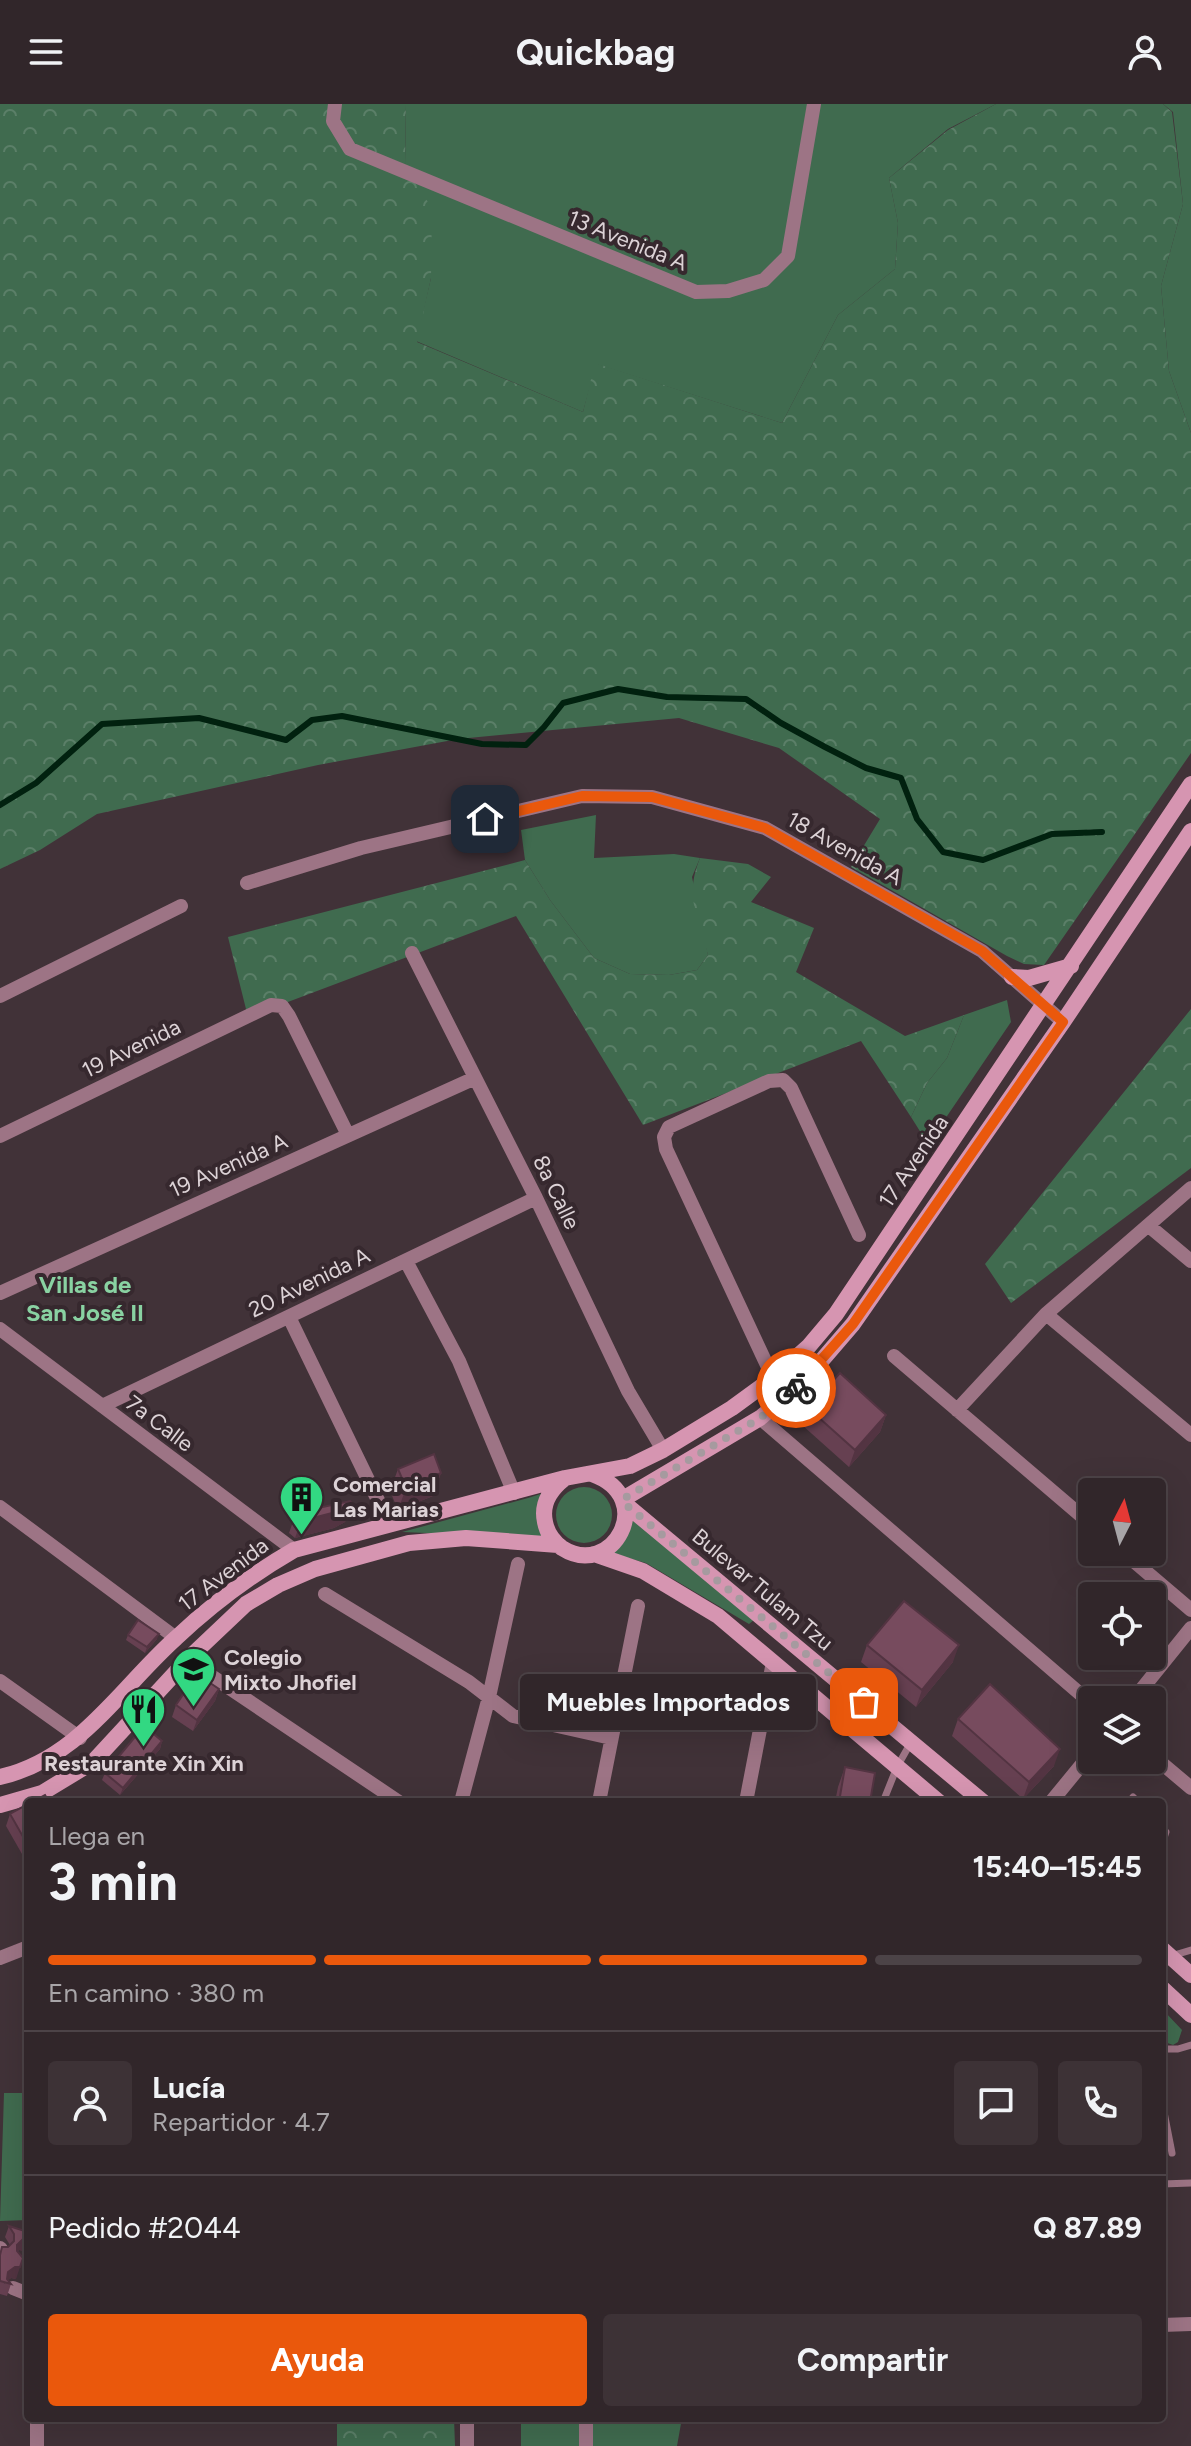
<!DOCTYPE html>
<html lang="es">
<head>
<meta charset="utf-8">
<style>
	:root { --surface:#31262a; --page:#3d3236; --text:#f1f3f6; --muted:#a8a5a8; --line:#4c4347; --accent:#ea580c }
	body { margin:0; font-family:Figtree,sans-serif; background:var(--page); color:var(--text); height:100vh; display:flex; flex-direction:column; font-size:30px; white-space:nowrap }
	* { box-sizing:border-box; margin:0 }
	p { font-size:26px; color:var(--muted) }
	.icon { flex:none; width:44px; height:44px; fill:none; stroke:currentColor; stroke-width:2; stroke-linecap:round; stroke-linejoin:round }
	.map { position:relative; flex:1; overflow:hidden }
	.side { position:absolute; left:24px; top:1694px; width:1142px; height:624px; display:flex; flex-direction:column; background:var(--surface); border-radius:8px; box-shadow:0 8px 32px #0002,0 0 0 2px var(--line) }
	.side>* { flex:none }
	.needle { width:52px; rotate:6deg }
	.controls { position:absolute; left:1078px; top:1374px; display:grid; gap:16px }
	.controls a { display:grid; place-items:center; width:88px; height:88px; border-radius:8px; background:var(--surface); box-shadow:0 8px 32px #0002,0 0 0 2px var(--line); font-size:40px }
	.pin { position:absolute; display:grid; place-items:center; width:68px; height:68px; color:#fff; margin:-34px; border-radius:16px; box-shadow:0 4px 12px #0006 }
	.courier { position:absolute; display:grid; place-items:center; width:80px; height:80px; margin:-40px; border:6px solid #ea580c; border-radius:50%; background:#fff; color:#222; box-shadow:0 2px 10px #0007 }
	.bubble { position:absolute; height:56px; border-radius:8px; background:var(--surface); box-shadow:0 8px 32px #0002,0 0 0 2px var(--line); font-size:26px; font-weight:700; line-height:56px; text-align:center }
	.summary em { font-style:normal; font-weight:700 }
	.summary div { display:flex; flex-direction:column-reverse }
	.summary { display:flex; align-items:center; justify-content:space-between; height:136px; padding:0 24px }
	h1 { font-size:52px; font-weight:700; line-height:60px }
	.bar { display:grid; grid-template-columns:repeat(4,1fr); gap:12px 8px; align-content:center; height:96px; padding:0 24px }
	.bar i { height:10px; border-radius:6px; background:var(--line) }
	.bar .active { background:var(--accent) }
	.bar p { grid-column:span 4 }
	.line { display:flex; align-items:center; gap:20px; padding:0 24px; border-top:2px solid var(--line) }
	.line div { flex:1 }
	.round { display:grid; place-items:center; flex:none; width:84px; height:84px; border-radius:8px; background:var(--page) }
	.cta { display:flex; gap:16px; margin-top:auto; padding:16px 24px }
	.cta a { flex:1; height:92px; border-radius:8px; background:var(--accent); color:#fff; font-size:32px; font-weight:700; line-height:92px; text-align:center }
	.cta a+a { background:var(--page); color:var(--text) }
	header { display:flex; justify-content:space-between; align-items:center; height:104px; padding:0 24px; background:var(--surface); font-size:36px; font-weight:700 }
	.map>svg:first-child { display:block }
	.green { fill:#406b4f }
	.forest { fill:url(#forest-crowns) }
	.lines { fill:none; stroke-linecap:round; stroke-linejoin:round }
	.stream { stroke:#01210f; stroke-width:6 }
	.service { stroke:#9d7485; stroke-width:7 }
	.minor { stroke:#9d7485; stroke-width:14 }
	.secondary { stroke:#d695b1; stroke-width:16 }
	.wall { fill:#664051 }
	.shaded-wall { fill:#533442 }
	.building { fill:#774b5e; stroke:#533442; stroke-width:2 }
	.done { stroke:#a69a9f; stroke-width:8; stroke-dasharray:0 14.4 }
	.route { stroke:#ea580c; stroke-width:10 }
	.labels { text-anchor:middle; stroke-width:8; stroke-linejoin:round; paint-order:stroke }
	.street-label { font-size:22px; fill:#dcd2d6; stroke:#36282e }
	.poi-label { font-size:22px; font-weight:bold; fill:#dcd2d6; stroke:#36282e; text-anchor:start }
	.neighbourhood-label { font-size:24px; font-weight:bold; fill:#89d2a2; stroke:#36282e }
</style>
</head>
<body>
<header><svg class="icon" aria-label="menu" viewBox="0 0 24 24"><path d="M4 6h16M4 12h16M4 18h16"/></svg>Quickbag<svg class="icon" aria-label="person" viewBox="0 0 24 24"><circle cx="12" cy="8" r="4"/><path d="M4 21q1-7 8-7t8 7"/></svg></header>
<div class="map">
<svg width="1191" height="2342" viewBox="0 0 1191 2342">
	<defs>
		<pattern id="forest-crowns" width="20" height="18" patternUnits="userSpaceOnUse" patternTransform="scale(2)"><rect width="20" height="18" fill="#406b4f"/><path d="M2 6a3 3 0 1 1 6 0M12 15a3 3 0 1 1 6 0" fill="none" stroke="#5b7f68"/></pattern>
	</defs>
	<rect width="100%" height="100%" fill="#413238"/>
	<path class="green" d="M406,0H996L948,25L889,74L898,119L895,165L838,211L782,319L596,260L583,308L416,237L431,174L405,59Z
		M1163,0H1191V329L1169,267L1161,182L1183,100L1173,8Z
		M596,711L594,754L674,750L700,754L692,773L708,851L697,866L669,871L630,870L594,854L550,796L525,756L521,726Z
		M1007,896L1011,918L928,1040L911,1013L927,979L947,954L964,911Z
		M556 1411a28 28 0 1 1 56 0a28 28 0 1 1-56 0Z
		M547,1388L546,1434L402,1428L528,1394Z
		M628,1407L755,1515L749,1520L646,1459L610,1449Z
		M1165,1908L1182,1926L1178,1938L1173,1941L1162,1937V1912Z
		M4,1989H28V2116L0,2117Z
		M521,2314H682L677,2342H521Z"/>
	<path class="forest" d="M0,0H406L405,59L432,105L431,174L417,238L583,308L595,259L782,319L838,211L895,165L898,119L889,74L948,26L996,0H1163L1172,8L1183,100L1161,182L1169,267L1191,329V649L1044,861L1024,860L1007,852L851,763L880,715L779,644L679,614L458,635L318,661L97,710L40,746L0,765Z
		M700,754L748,760L771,773L751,798L814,824L796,868L905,932L964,911L947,954L927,979L911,1013L861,937L643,1021L516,812L248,913L228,833L525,756L550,796L594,854L630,870L669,871L697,866L708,851C698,813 684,793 700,754Z
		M1191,905V1064L1011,1199L985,1160Z
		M337,2314H454L455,2342H337Z"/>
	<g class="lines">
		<path class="stream" d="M0,701L36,679L102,620L199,614L286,636L312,616L342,612L482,640L526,641L544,623L563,599L618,585L667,593L746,595L781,619L825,643L866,664L901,674L917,715L943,748L983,756L1052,730L1102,728"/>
		<path class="service" d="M1133,1693L1138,1698
			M883,1698L897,1663L910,1640
			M1162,1724L1166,1728L1162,1740
			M1171,1852L1191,1846
			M1162,1945H1178L1191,1941
			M1162,1998L1172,2049
			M1162,2080L1191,2079"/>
		<path class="minor" d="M335,0L333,17L350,45L696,188L728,187L764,176L788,152L814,0
			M247,779L361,744L582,692L652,693L765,724L982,847L1063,918
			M412,849L536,1094L628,1287L663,1346
			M0,892L181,802
			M0,1032L271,901L282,902L289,912L348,1031
			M1149,1122L1191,1157
			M406,1157L459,1257L514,1389
			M0,1189L475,974
			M1046,1210L1191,1331
			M289,1213L390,1421
			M0,1225L294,1446
			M894,1252L1092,1421
			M773,1274L666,1045L664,1033L669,1023L769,977L783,976L791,984L859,1131
			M102,1302L536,1094
			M957,1306L1046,1210L1191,1084
			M760,1314L1092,1600
			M0,1403L176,1534
			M1123,1448L1191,1506
			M325,1490L469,1578L513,1612L611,1634
			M190,1553L207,1569L399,1698
			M0,1577L80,1634
			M1133,1596L1191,1524
			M1152,1651L1191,1684
			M461,1698L489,1593L518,1460
			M599,1698L638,1502
			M746,1698L773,1558
			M1051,1698L1092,1648
			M0,1854L28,1843
			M0,2144L1,2145
			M13,2184L28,2190
			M1162,2221L1191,2220
			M467,2314V2342
			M586,2314V2342
			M37,2342V2314"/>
		<path class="secondary" d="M1012,873L1029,874L1071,862
			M564,1375C550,1386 541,1400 545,1418C547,1429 554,1438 562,1444C612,1476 659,1394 592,1370
			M623,1395L760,1314L804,1277L853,1220L1063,918L1191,727
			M625,1400L983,1698
			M594,1450L643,1467L718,1512L939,1698
			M0,1673C79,1655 119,1585 176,1534C212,1500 251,1471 294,1446L565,1374L630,1362L663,1346L732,1304L773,1274L809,1242L836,1210L1191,680
			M0,1701L42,1689L93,1658L190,1553L246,1500L278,1481L315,1465L409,1439L466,1434L558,1441
			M1162,1845L1191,1871
			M1162,1884L1191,1911"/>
	</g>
	<path class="wall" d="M808,1304L886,1311L880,1328L849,1363L802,1321Z
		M398,1365L441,1369L433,1392L398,1406L390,1387Z
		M352,1400L345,1418L334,1424L295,1434L289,1429L295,1412L314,1405Z
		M128,1531L157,1535L145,1549L126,1536Z
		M867,1541L953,1558L916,1603L861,1558Z
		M219,1585L215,1597L193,1627L172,1613L176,1601Z
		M958,1615L1054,1662L1023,1695L952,1632Z
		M162,1637L160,1645L120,1691L102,1676L105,1669Z
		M845,1663L870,1698H835L838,1683Z
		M28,1700V1746L22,1750L6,1722L10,1710Z
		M9,2122L28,2128V2139L25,2147L19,2146L17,2148L16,2175L11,2174L8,2176L11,2180L7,2192L0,2190V2150L10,2141L5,2133Z"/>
	<path class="shaded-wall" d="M886,1311L880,1328L849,1363L855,1346Z
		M441,1369L433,1392L398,1406L406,1384Z
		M352,1400L345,1418L334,1424L295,1434L301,1417Z
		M159,1530L157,1535L145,1549L147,1543Z
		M959,1541L953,1558L916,1603L922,1586Z
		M219,1585L215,1597L193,1627L197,1616Z
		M162,1637L160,1645L120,1691L123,1684Z
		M1060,1645L1054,1662L1023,1695L1029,1678Z
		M28,1737V1746L22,1750L26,1738Z
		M23,2135H28L25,2147L19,2146L13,2152L17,2141Z
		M15,2163H20L16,2175L11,2174L4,2180L8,2168Z"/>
	<path class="building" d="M840,1269L886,1311L855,1346L808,1304Z
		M434,1350L441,1369L406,1384L398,1365Z
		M350,1397L352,1400L340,1407L301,1417L295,1412L308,1400L314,1405Z
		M904,1497L959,1541L922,1586L867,1541Z
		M138,1516L159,1530L147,1543L128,1531Z
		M197,1570L219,1585L197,1616L176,1601Z
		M990,1580L1060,1645L1029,1678L958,1615Z
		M144,1622L162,1637L123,1684L105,1669Z
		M845,1663L875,1669L870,1698H839Z
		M45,1691L49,1698H32Z
		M28,1700V1737L26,1738L10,1710Z
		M9,2122L28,2128V2135H23L17,2141V2147L23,2154L20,2163H15L8,2168L7,2175L11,2180L0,2177V2151L2,2143H8L14,2137V2130Z"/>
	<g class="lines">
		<path class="done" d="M796,1284L760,1314L623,1395L625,1400L864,1598"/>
		<path class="route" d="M485,715L582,692L652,693L765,724L982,847L1063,918L853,1220L796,1284"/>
	</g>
	<defs>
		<symbol id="building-pin" viewBox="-11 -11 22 30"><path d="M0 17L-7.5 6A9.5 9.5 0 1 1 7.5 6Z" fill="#32d882" stroke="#36282e"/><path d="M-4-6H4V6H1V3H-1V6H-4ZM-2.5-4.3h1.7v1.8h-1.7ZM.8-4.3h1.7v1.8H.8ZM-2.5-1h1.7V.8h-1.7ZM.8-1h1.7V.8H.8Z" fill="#111"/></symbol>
		<symbol id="school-pin" viewBox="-11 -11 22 30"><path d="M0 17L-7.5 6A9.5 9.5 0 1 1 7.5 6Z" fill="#32d882" stroke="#36282e"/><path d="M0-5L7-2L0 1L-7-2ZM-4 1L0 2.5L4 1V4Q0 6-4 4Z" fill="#111"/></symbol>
		<symbol id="restaurant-pin" viewBox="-11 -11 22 30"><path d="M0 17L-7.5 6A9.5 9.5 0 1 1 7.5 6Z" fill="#32d882" stroke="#36282e"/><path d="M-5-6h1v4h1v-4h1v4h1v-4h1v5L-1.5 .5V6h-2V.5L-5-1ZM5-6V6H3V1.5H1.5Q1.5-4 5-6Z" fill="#111"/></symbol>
	</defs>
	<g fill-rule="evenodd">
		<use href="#building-pin" x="276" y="1368" width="51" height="69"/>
		<use href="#school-pin" x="168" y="1540" width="51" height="69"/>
		<use href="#restaurant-pin" x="118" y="1580" width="51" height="69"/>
	</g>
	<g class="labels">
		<g class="street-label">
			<text transform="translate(628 136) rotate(22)" y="8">13 Avenida A</text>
			<text transform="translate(845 744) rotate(29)" y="8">18 Avenida A</text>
			<text transform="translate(131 944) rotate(-26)" y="8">19 Avenida</text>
			<text transform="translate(913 1057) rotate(-56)" y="8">17 Avenida</text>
			<text transform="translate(228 1061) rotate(-24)" y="8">19 Avenida A</text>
			<text transform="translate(557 1088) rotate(64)" y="8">8a Calle</text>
			<text transform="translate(309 1178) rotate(-26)" y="8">20 Avenida A</text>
			<text transform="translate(160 1319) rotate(37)" y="8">7a Calle</text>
			<text transform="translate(223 1470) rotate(-37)" y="8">17 Avenida</text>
			<text transform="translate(763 1485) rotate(40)" y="8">Bulevar Tulam Tzu</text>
		</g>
		<g class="poi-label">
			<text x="333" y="1388">Comercial<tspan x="333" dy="25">Las Marias</tspan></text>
			<text x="224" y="1561">Colegio<tspan x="224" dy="25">Mixto Jhofiel</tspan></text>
			<text x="144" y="1667" text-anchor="middle">Restaurante Xin Xin</text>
		</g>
		<g class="neighbourhood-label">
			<text x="85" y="1189">Villas de<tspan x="85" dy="28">San José II</tspan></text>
		</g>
	</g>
</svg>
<div class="controls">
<a><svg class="needle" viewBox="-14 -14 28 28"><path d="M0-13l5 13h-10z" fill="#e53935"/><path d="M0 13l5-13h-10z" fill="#a8a5a8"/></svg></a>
<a><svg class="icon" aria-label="locate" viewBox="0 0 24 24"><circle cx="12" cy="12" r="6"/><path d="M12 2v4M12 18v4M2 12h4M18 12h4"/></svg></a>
<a><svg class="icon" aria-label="layers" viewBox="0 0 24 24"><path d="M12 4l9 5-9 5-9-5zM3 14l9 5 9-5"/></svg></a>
</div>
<div class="pin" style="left:864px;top:1598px;background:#ea580c"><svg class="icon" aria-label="bag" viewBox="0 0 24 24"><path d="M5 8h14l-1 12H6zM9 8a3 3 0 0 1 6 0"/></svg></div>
<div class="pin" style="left:485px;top:715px;background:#1f2937"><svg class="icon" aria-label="home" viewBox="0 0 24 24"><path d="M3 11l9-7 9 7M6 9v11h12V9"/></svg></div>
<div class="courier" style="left:796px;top:1284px"><svg class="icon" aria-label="bike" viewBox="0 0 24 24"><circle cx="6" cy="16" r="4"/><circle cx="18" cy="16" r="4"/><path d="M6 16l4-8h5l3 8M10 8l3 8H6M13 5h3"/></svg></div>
<div class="bubble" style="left:520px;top:1570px;width:296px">Muebles Importados</div>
<section class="side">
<div class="summary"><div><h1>3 min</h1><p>Llega en</p></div><em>15:40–15:45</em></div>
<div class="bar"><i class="active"></i><i class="active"></i><i class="active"></i><i></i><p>En camino · 380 m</p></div>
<div class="line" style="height:144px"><a class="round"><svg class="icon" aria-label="person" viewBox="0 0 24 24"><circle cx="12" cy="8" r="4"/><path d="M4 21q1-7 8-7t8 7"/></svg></a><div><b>Lucía</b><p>Repartidor · 4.7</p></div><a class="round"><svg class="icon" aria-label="chat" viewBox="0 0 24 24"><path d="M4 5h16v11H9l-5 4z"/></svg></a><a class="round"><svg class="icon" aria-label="phone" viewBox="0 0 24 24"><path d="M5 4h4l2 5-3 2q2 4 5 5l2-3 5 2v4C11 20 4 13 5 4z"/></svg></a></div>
<div class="line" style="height:104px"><div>Pedido #2044</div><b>Q 87.89</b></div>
<div class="cta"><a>Ayuda</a><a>Compartir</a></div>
</section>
</div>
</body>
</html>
